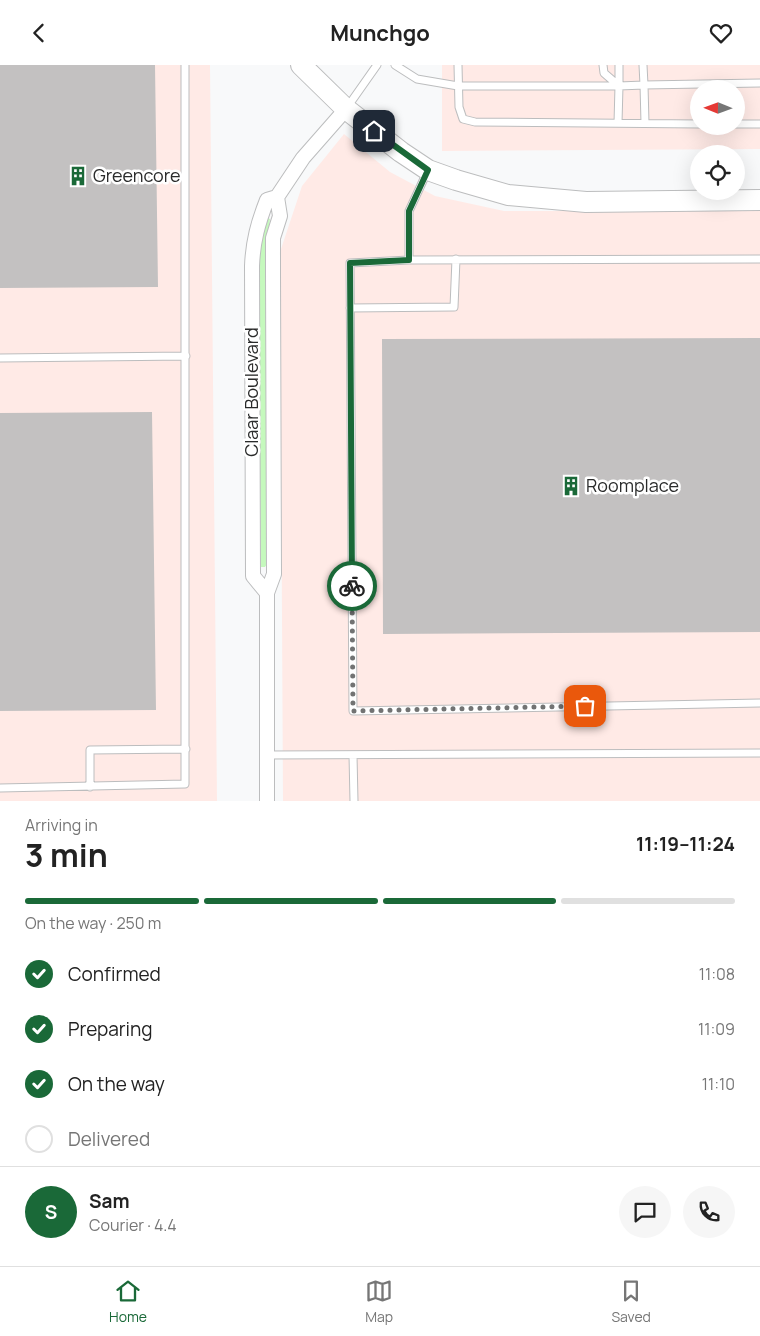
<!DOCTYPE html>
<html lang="en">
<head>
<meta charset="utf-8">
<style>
	:root { --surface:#fff; --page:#f6f6f6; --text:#222; --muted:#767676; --line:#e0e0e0; --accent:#1a6938 }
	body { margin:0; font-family:Manrope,sans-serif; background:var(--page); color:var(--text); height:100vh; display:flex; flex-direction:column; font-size:19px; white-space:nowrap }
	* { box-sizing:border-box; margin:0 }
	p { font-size:16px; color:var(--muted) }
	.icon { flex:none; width:28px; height:28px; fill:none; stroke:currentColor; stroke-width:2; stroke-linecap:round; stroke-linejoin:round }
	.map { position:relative; height:736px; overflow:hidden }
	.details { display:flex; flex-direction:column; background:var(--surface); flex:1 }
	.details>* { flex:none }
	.needle { width:32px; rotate:271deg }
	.tools { position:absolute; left:690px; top:15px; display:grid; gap:10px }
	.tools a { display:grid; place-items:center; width:55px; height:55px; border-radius:50%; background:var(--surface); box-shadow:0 5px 20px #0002; font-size:25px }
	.pin { position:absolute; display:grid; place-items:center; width:42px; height:42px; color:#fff; margin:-21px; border-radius:10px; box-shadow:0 2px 8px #0006 }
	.courier { position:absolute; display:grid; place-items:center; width:50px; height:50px; margin:-25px; border:4px solid #1a6938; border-radius:50%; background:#fff; color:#222; box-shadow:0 1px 6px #0007 }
	.head em { font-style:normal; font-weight:700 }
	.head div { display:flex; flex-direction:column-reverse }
	.head { display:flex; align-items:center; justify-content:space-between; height:85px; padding:0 25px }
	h1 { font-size:32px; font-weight:700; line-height:38px }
	.bar { display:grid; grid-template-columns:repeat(4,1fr); gap:8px 5px; align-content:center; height:60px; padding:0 25px }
	.bar i { height:6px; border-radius:4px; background:var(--line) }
	.bar .active { background:var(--accent) }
	.bar p { grid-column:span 4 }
	.line { display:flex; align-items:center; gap:12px; padding:0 25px; border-top:1px solid var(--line) }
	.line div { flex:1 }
	.round { display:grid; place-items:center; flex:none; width:52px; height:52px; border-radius:26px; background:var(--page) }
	ol { padding:0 25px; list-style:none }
	li { display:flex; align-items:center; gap:15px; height:55px }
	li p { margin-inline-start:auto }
	li .icon { padding:5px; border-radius:50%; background:var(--accent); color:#fff; stroke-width:4 }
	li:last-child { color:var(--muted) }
	li i { width:28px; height:28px; border:2px solid var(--line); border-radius:50% }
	header { display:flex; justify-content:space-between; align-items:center; height:65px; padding:0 25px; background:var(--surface); font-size:22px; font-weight:700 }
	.tab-bar { display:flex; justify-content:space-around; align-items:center; height:70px; border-top:1px solid var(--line); background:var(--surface); font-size:14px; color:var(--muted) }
	.tab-bar a { display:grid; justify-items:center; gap:2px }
	.tab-bar .active { color:var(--accent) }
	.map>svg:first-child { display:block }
	.industrial { fill:#ffeae6; fill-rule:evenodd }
	.green { fill:#c5f9bd }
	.building { fill:#c3c1c1 }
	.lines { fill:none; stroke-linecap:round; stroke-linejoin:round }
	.lane-casing { stroke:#bcbdbe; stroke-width:9 }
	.street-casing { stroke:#bcbdbe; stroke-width:16 }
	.secondary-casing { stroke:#bcbdbe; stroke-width:22 }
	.lane { stroke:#fff; stroke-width:7 }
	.street { stroke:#fff; stroke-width:14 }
	.secondary { stroke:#fff; stroke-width:20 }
	.done { stroke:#727373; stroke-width:5; stroke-dasharray:0 9 }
	.route { stroke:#1a6938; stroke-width:6 }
	.labels { text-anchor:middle; stroke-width:5; stroke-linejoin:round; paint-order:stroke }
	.poi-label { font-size:18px; fill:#2a2b2b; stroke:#fff; text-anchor:start }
	.street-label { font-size:18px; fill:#2a2b2b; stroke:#fff }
</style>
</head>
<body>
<header><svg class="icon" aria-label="back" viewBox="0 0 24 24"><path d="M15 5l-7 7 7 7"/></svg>Munchgo<svg class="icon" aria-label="heart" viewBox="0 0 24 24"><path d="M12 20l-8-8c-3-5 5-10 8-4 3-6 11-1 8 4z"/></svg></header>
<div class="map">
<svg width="760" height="736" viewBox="0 0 760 736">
	<rect width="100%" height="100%" fill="#f8f9fa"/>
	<path class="industrial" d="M0,0H210L217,736H0Z
		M442,0H760V84L442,86ZM699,24H736V61H699Z
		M344,69L390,107L435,131L504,146H760V736H283L280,187L302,121Z"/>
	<path class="green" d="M268,153L270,154L266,187L268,497L265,502H261L258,215L260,174Z"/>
	<path class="building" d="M0,0H155L158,222L0,223Z
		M760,273V567L383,569L382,274Z
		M152,347L156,645L0,646V348Z"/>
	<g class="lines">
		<defs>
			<path id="lane" d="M395,0L417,14L458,21H619
				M458,0L459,42L463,54L475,57L699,59
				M603,0L604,8L619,21
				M619,0V21L644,20L643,0
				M346,44L377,0
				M618,58L619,21
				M645,58L644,20L760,18
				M736,59H760
				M428,105L409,146V195L350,198L353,646L760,638
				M409,195L760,194
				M350,243L454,242L456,194
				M0,293L186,291
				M267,690L760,688
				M353,690L354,736
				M90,722V685L186,684
				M0,723L185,719V0"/>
			<path id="street" d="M267,528L253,511L252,201C253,176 258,158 267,135L277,132
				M267,736V528L274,509L273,207V173L280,151L277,132L303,93L346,44"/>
			<path id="secondary" d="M301,0L346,44L401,87L428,105L456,115L508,130L586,137L760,135"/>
		</defs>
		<use href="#lane" class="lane-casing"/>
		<use href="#street" class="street-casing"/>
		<use href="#secondary" class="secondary-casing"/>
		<use href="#lane" class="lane"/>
		<use href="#street" class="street"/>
		<use href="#secondary" class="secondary"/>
	</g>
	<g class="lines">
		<path class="done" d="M352,521L353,646L585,641"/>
		<path class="route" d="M352,521L350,198L409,195V146L428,105L374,66"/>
	</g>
	<defs>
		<symbol id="building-bare" viewBox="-9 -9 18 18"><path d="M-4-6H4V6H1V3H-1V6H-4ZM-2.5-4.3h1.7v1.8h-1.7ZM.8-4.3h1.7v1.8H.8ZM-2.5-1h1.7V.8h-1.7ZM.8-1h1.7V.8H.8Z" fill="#1a6938" stroke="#fff" stroke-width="2.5" paint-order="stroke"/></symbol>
	</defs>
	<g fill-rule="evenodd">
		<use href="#building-bare" x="64" y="97" width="28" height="28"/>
		<use href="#building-bare" x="557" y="407" width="28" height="28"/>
	</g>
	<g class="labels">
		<g class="poi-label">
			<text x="93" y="117">Greencore</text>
			<text x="586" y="427">Roomplace</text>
		</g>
		<g class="street-label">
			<text transform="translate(252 327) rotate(-90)" y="6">Claar Boulevard</text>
		</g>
	</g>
</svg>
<div class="tools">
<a><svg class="needle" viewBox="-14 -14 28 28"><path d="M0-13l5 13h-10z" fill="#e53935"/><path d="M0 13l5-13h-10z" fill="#767676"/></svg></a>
<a><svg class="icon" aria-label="locate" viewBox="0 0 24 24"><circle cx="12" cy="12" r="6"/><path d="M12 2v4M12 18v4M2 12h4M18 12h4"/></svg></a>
</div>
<div class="pin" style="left:585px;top:641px;background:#ea580c"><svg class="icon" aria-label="bag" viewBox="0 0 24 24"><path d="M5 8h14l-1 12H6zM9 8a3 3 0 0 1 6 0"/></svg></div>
<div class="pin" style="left:374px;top:66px;background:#1f2937"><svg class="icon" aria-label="home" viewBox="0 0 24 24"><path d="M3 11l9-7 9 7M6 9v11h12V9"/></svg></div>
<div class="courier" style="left:352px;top:521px"><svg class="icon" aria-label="bike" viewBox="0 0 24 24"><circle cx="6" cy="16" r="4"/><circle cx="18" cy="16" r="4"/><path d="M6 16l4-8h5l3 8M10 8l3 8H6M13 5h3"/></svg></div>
</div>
<section class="details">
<div class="head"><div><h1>3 min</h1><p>Arriving in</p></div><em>11:19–11:24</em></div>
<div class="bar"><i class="active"></i><i class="active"></i><i class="active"></i><i></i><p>On the way · 250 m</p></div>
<ol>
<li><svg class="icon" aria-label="check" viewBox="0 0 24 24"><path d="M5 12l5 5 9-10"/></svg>Confirmed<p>11:08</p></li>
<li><svg class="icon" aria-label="check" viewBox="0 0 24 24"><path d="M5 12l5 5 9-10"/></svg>Preparing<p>11:09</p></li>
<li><svg class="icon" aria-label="check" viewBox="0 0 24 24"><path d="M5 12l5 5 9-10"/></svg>On the way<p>11:10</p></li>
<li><i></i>Delivered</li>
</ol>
<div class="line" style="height:90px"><b class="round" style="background:var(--accent);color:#fff">S</b><div><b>Sam</b><p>Courier · 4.4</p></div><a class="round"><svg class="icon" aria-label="chat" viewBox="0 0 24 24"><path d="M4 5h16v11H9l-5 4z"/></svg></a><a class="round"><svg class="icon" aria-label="phone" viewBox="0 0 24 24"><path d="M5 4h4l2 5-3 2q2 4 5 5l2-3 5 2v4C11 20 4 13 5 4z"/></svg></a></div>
</section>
<nav class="tab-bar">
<a class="active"><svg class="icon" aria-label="home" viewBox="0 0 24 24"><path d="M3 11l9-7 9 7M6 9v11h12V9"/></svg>Home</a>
<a><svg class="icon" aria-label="map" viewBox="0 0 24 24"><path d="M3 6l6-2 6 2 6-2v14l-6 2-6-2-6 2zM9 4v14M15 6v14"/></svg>Map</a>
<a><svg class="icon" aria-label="saved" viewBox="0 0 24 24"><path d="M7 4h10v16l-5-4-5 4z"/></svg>Saved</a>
</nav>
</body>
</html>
